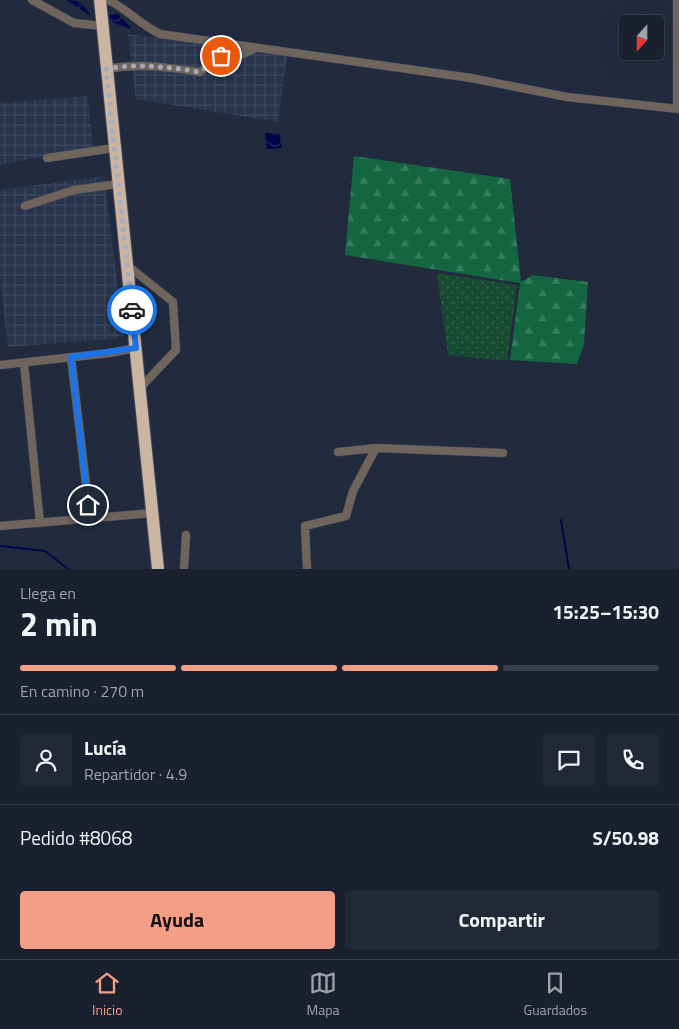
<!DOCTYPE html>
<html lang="es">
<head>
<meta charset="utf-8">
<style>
	:root { --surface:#1a202e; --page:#232836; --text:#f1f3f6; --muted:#9fa3aa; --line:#383e4a; --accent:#f49e86 }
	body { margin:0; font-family:"Titillium Web",sans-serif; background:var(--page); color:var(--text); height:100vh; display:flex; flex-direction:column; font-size:19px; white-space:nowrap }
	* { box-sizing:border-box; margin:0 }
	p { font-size:16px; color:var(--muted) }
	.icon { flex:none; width:28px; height:28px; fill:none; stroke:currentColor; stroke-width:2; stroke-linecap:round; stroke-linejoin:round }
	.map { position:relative; height:569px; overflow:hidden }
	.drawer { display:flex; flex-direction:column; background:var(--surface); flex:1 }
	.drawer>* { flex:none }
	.needle { width:32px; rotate:201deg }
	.fabs { position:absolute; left:619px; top:15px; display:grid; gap:10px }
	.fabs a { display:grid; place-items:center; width:45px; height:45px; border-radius:5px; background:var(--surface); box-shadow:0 5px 20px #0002,0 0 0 1px var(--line); font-size:25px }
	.pin { position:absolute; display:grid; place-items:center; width:42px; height:42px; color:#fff; margin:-21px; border:2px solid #fff; border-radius:50%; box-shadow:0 1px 5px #0007 }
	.courier { position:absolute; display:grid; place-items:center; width:50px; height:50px; margin:-25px; border:4px solid #1a73e8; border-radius:50%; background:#fff; color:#222; box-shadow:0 1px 6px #0007 }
	.head em { font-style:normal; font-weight:700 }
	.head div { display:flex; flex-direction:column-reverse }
	.head { display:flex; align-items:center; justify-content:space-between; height:85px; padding:0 20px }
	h1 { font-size:32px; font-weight:700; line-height:38px }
	.bar { display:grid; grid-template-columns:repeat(4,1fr); gap:8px 5px; align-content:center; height:60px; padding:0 20px }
	.bar i { height:6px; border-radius:4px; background:var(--line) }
	.bar .current { background:var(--accent) }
	.bar p { grid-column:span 4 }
	.line { display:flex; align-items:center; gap:12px; padding:0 20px; border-top:1px solid var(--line) }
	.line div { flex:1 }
	.round { display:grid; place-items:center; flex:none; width:52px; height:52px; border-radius:5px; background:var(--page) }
	.primary-button { display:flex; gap:10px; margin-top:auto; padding:10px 20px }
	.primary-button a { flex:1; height:58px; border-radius:5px; background:var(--accent); color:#111; font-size:20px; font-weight:700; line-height:58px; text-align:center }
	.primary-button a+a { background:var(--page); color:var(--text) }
	.tabs { display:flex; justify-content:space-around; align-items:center; height:70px; border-top:1px solid var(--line); background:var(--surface); font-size:14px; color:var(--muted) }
	.tabs a { display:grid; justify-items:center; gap:2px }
	.tabs .current { color:var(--accent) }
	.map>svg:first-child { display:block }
	.industrial { fill:url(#industrial-grid) }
	.grass { fill:url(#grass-dots) }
	.forest { fill:url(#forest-firs) }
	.water { fill:url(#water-waves) }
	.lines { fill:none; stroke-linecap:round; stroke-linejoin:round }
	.stream { stroke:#00064a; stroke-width:2 }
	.minor-casing { stroke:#3e4759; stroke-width:9 }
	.highway-casing { stroke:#3e4759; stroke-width:14 }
	.minor { stroke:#6f655d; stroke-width:8 }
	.highway { stroke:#ccb4a2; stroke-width:12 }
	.done { stroke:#a5acbb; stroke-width:5; stroke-dasharray:0 9 }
	.route { stroke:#1a73e8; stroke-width:6 }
</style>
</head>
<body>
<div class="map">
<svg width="679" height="569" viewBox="0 0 679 569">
	<defs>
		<pattern id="industrial-grid" width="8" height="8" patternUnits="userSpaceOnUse" patternTransform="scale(1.25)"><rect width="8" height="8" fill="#29344d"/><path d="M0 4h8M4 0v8" fill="none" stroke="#3e485f"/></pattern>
		<pattern id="grass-dots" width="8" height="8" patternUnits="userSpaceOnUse" patternTransform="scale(1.25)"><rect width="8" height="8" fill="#184931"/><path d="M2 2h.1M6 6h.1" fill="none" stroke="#3a6450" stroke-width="1.8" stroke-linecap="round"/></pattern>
		<pattern id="forest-firs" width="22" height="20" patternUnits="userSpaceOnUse" patternTransform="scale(1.25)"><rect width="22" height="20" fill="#146641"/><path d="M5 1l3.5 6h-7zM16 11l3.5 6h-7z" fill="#367c5e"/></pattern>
		<pattern id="water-waves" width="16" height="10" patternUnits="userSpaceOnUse" patternTransform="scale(1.25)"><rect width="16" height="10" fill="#00064a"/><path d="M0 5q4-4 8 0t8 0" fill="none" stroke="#252b65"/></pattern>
	</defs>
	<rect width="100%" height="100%" fill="#222b3e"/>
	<path class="industrial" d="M128,34L287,56L278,122L136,99Z
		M88,96L93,147L0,165V103Z
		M104,176L124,338L8,347L0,278V190Z"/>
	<path class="grass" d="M437,273L517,285L507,361L448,355Z"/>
	<path class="forest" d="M354,156L510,179L521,282L533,275L588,282L584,344L577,364L510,360L520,283L345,255Z"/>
	<path class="water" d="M66,0C80,0 84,4 91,16Z
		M118,14L131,28L130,29L112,22L109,15Z
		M265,133H279L282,148L267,149Z"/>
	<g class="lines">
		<path class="stream" d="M561,520L569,569
			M0,546L45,551L68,569"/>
		<defs>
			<path id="minor" d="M32,0L74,23L102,26
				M108,0C127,9 141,25 160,34L471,78L567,97L679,109
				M106,69C139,63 167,67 200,72L221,56L243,54L254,49
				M677,109V0
				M47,158L114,148
				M25,206L74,190L118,184
				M127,265L173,302L176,350L140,388
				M71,357L90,518
				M24,363L40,523
				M0,365L110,353L136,348
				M338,452L376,448L503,453
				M0,526L153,513
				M184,569L186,535
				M307,569L305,526L346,516L353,491L376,448"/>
			<path id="highway" d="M100,0L158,569"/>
		</defs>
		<use href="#minor" class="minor-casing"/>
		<use href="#highway" class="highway-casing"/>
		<use href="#minor" class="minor"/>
		<use href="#highway" class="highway"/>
	</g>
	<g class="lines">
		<path class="done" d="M132,310L106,69C139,63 167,67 200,72L221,56"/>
		<path class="route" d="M88,505L71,357L136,348L132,310"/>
	</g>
</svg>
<div class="fabs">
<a><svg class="needle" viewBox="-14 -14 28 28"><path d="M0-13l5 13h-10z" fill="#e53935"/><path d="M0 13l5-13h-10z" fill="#9fa3aa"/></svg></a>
</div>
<div class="pin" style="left:221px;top:56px;background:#ea580c"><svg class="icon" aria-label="bag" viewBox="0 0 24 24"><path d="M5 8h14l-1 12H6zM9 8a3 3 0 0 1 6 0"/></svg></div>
<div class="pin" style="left:88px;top:505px;background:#1f2937"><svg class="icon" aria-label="home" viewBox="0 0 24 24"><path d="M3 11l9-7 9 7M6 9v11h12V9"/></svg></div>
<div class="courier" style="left:132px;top:310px"><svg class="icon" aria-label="car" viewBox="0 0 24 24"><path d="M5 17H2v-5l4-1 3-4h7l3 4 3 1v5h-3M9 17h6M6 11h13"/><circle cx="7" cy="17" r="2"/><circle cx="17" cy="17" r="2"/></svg></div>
</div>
<section class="drawer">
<div class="head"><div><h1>2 min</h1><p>Llega en</p></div><em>15:25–15:30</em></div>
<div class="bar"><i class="current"></i><i class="current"></i><i class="current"></i><i></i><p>En camino · 270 m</p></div>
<div class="line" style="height:90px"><a class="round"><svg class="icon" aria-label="person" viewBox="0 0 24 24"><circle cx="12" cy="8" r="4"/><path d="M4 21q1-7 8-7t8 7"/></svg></a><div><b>Lucía</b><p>Repartidor · 4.9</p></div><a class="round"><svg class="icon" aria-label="chat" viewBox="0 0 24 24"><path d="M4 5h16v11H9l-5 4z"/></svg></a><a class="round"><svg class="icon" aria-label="phone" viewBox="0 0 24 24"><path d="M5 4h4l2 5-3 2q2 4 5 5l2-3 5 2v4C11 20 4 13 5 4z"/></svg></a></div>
<div class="line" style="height:65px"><div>Pedido #8068</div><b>S/50.98</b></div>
<div class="primary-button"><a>Ayuda</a><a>Compartir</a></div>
</section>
<nav class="tabs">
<a class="current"><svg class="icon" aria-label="home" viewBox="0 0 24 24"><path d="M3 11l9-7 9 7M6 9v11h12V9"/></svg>Inicio</a>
<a><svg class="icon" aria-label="map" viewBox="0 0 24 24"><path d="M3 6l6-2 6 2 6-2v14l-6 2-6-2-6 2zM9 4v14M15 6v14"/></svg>Mapa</a>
<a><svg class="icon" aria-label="saved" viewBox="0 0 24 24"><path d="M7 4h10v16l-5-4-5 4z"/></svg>Guardados</a>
</nav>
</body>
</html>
